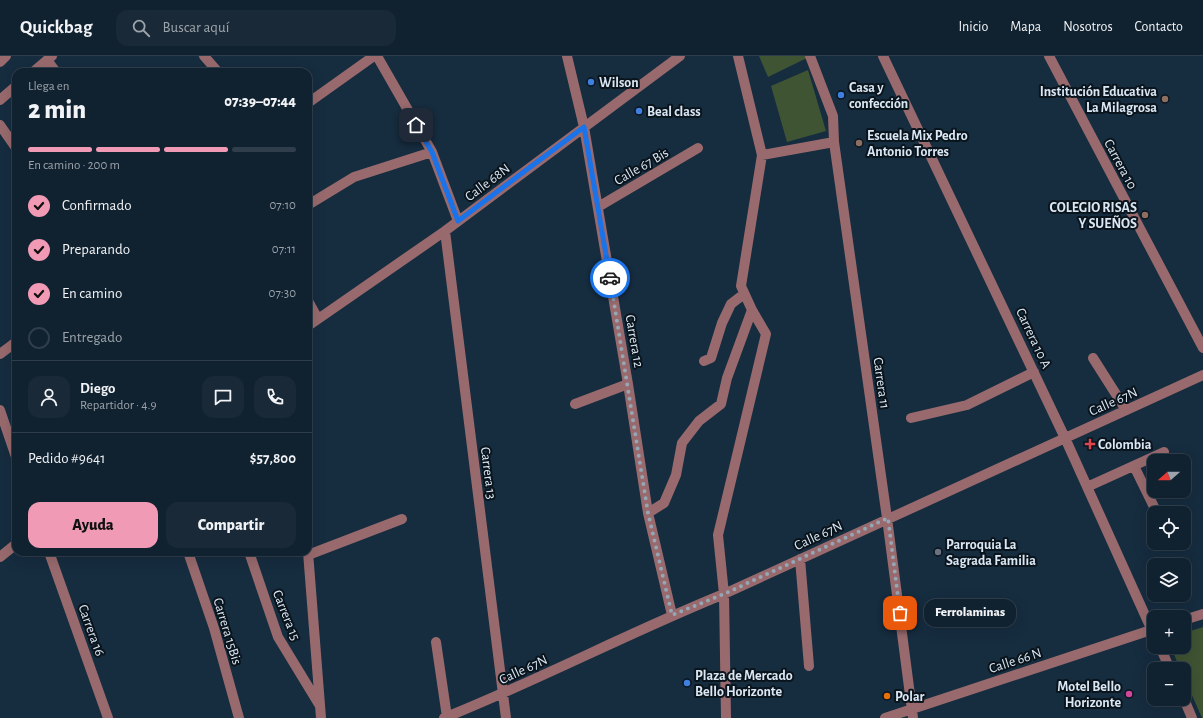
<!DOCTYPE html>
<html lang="es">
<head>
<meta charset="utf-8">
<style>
	:root { --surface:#10212f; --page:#192937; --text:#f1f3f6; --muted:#9ca3aa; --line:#303e4b; --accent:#f09ab5 }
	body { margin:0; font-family:"Alegreya Sans",sans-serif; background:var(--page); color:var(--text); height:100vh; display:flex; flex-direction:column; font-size:15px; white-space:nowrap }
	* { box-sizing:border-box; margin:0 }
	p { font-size:13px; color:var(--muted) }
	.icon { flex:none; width:22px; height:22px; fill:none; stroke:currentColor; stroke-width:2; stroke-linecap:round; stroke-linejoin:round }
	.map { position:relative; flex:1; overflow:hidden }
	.drawer { position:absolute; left:12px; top:12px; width:300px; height:488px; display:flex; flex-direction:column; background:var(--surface); border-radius:12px; box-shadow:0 4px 16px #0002,0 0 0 1px var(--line) }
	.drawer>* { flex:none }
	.needle { width:26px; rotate:249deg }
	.tools { position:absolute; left:1147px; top:398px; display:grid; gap:8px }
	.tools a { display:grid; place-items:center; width:44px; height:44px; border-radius:8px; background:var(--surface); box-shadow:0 4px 16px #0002,0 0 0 1px var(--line); font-size:20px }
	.pin { position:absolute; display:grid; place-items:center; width:34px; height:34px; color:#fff; margin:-17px; border-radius:8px; box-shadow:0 2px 6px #0006 }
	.courier { position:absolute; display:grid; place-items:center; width:40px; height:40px; margin:-20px; border:3px solid #1a73e8; border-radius:50%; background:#fff; color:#222; box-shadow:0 1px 5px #0007 }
	.bubble { position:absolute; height:28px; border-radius:12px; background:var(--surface); box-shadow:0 4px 16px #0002,0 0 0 1px var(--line); font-size:13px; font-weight:800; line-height:28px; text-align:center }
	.summary em { font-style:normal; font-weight:800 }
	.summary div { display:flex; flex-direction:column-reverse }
	.summary { display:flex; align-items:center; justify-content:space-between; height:68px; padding:0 16px }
	h1 { font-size:26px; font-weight:800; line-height:30px }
	.bar { display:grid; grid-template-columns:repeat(4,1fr); gap:6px 4px; align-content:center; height:48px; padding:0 16px }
	.bar i { height:5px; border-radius:3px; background:var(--line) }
	.bar .selected { background:var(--accent) }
	.bar p { grid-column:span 4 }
	.line { display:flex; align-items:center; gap:10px; padding:0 16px; border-top:1px solid var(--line) }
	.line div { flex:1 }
	.round { display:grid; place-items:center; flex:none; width:42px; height:42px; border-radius:12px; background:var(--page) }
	ol { padding:0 16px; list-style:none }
	li { display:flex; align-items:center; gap:12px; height:44px }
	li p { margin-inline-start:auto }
	li .icon { padding:4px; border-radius:50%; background:var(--accent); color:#111; stroke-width:4 }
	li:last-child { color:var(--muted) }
	li i { width:22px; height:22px; border:2px solid var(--line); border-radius:50% }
	.cta { display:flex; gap:8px; margin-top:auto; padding:8px 16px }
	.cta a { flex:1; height:46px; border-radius:12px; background:var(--accent); color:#111; font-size:16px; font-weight:800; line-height:46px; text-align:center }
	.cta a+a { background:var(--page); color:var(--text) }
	header { display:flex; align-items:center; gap:24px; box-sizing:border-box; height:56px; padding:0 20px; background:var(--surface); border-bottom:1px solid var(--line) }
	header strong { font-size:19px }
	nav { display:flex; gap:22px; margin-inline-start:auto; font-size:14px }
	.search { width:280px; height:36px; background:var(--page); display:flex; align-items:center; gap:10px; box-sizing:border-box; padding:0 14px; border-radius:12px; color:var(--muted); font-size:15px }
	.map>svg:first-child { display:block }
	.green { fill:#3f5433 }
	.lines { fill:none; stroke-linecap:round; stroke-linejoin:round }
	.minor { stroke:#986a6d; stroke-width:10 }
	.done { stroke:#95a6b5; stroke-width:4; stroke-dasharray:0 7.2 }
	.route { stroke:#1a73e8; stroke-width:5 }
	.shop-dot { fill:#3f7fe0; stroke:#0a141c; stroke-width:1.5 }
	.education-dot { fill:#8d6e63; stroke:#0a141c; stroke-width:1.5 }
	.health-dot { fill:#e0444e; stroke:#0a141c; stroke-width:1.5 }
	.worship-dot { fill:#6b7280; stroke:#0a141c; stroke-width:1.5 }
	.hotel-dot { fill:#d1479c; stroke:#0a141c; stroke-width:1.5 }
	.food-dot { fill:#e8710a; stroke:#0a141c; stroke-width:1.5 }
	.labels { text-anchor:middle; stroke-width:4; stroke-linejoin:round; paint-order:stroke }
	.poi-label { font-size:14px; font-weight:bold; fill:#dae7f4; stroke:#0a141c; text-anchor:start }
	.street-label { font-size:14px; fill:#dae7f4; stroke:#0a141c }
</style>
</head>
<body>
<header>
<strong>Quickbag</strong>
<div class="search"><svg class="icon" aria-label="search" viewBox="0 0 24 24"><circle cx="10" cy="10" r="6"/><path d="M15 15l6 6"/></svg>Buscar aquí</div>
<nav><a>Inicio</a><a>Mapa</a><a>Nosotros</a><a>Contacto</a></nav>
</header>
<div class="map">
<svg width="1203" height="662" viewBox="0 0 1203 662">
	<rect width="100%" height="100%" fill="#162c3f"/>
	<path class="green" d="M759,0H806L807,2L768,21Z
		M808,14L826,75L787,86L771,30Z
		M1203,571V662H1202L1184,621V613H1180L1171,591H1184V577Z"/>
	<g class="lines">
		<path class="minor" d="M204,0L218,16
			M377,0L432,96L458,165
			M567,0L584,71L628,328L648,457L672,559
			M810,0L833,60L834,86L887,462L913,662
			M883,0L1065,382L1154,579
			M1049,0L1203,292
			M47,4L56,16
			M0,6L6,0
			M33,16L52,0
			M0,44L16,30
			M308,47L374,0
			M0,69L16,92
			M762,99L834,86
			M308,149L354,121L432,96
			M598,151L698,92
			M445,175L506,662
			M308,245L318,263
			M308,270L445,175L680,0
			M0,298L16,286
			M1093,302L1126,354
			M704,305L711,302L722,267L731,248L744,238
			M575,348L628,328
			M0,354L16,401
			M911,362L967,349L1034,316
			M1134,410L1157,457
			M1087,431L1164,396
			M648,457L664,447L676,419L682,387L699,365L721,348L727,322L752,254
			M49,496L108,662
			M188,496L214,572L239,662
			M249,496L278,581L320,650
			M308,496L321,662
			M308,499L402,463
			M0,501L16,488
			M800,503L809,610
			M1184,564L1203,558
			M436,586L447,661
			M1160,591L1170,613
			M1184,643L1192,662
			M444,662C539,624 630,576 724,538L1203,319
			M726,662L724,538L718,479L766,278L752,254L741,230L762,99L738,0
			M885,662L1154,573"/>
	</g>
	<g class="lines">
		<path class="done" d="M610,222L648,457L672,559L724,538L888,462L900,557"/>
		<path class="route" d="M416,69L432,96L458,165L584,71L610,222"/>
	</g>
	<g class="shop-dot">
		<circle cx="591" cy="26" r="4"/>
		<circle cx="841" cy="39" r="4"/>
		<circle cx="639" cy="55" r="4"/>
		<circle cx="687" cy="627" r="4"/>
	</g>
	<g class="education-dot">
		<circle cx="1165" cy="43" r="4"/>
		<circle cx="859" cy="87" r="4"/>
		<circle cx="1145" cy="159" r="4"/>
	</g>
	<path class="health-dot" d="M1088 382h4v4h4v4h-4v4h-4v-4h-4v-4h4z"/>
	<circle class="worship-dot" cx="938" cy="496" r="4"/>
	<circle class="hotel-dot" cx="1129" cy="638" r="4"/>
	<circle class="food-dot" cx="887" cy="640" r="4"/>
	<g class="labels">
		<g class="poi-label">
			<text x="599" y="31">Wilson</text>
			<text x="849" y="36">Casa y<tspan x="849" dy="16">confección</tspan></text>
			<text x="1157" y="40" text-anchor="end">Institución Educativa<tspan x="1157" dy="16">La Milagrosa</tspan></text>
			<text x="647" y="60">Beal class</text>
			<text x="867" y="84">Escuela Mix Pedro<tspan x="867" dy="16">Antonio Torres</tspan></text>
			<text x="1137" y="156" text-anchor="end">COLEGIO RISAS<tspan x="1137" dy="16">Y SUEÑOS</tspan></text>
			<text x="1098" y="393">Colombia</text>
			<text x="946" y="493">Parroquia La<tspan x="946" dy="16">Sagrada Familia</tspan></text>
			<text x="695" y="624">Plaza de Mercado<tspan x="695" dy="16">Bello Horizonte</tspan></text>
			<text x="1121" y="635" text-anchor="end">Motel Bello<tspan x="1121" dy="16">Horizonte</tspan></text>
			<text x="895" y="645">Polar</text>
		</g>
		<g class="street-label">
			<text transform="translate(1121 108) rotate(62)" y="5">Carrera 10</text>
			<text transform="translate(641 110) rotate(-30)" y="5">Calle 67 Bis</text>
			<text transform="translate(487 126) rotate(-37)" y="5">Calle 68N</text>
			<text transform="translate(1034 282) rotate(65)" y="5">Carrera 10 A</text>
			<text transform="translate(635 285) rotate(80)" y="5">Carrera 12</text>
			<text transform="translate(882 327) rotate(82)" y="5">Carrera 11</text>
			<text transform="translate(1113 345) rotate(-24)" y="5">Calle 67N</text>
			<text transform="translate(489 417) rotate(83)" y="5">Carrera 13</text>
			<text transform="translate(818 479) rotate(-25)" y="5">Calle 67N</text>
			<text transform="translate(287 559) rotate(68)" y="5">Carrera 15</text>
			<text transform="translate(92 574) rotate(70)" y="5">Carrera 16</text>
			<text transform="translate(228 575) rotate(73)" y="5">Carrera 15Bis</text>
			<text transform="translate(1015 604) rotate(-18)" y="5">Calle 66 N</text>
			<text transform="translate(523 613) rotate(-25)" y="5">Calle 67N</text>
		</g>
	</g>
</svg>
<div class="tools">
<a><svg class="needle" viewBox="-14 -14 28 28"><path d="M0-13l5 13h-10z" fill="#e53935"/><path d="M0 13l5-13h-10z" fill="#9ca3aa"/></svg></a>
<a><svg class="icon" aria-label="locate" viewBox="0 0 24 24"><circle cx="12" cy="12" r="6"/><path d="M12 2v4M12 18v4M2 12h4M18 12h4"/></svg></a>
<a><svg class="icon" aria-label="layers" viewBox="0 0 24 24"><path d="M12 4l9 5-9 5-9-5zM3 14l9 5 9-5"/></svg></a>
<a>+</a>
<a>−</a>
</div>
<div class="pin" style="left:900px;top:557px;background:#ea580c"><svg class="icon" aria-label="bag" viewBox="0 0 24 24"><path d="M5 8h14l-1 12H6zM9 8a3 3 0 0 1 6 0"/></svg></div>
<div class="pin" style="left:416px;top:69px;background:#1f2937"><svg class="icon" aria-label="home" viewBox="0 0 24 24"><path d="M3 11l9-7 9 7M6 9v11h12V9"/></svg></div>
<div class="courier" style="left:610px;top:222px"><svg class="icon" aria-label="car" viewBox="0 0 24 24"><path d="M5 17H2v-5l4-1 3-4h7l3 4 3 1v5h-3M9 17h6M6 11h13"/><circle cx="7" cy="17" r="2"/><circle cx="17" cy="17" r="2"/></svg></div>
<div class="bubble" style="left:924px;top:543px;width:92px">Ferrolaminas</div>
<section class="drawer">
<div class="summary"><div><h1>2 min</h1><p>Llega en</p></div><em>07:39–07:44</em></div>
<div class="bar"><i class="selected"></i><i class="selected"></i><i class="selected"></i><i></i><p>En camino · 200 m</p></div>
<ol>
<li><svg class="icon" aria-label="check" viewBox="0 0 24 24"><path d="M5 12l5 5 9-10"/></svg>Confirmado<p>07:10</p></li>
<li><svg class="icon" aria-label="check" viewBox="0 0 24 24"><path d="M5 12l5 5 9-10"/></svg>Preparando<p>07:11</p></li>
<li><svg class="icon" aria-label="check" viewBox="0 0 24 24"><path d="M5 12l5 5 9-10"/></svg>En camino<p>07:30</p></li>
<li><i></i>Entregado</li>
</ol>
<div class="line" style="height:72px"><a class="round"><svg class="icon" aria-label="person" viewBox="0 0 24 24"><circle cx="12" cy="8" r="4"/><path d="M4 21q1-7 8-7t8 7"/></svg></a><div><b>Diego</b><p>Repartidor · 4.9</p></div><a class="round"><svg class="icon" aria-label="chat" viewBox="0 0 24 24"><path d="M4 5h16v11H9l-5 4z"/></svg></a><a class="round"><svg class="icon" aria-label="phone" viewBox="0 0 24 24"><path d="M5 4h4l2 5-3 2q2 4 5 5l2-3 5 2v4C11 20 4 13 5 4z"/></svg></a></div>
<div class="line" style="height:52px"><div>Pedido #9641</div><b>$57,800</b></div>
<div class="cta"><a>Ayuda</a><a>Compartir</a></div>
</section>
</div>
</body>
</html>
